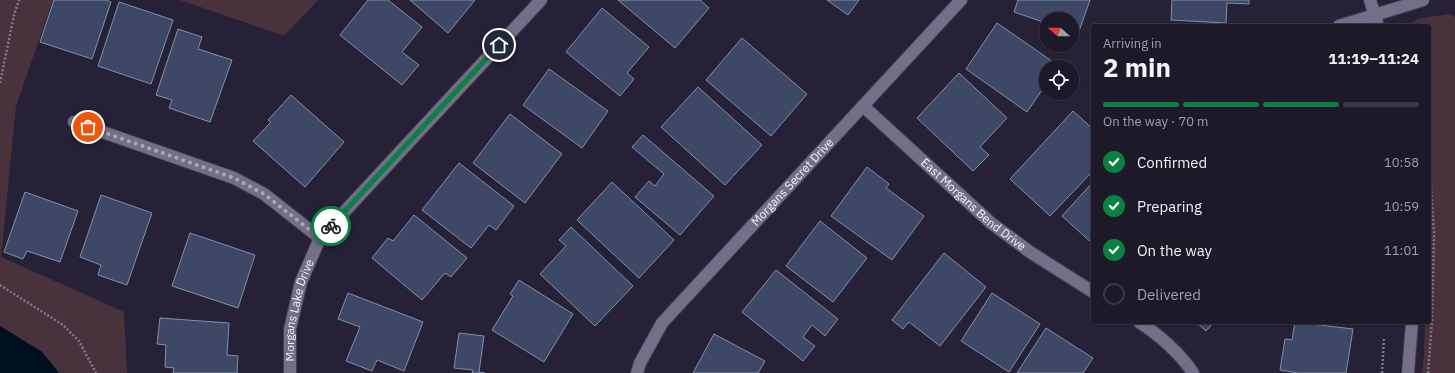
<!DOCTYPE html>
<html lang="en">
<head>
<meta charset="utf-8">
<style>
	:root { --surface:#1d1929; --page:#252231; --text:#f1f3f6; --muted:#a0a0a8; --line:#3b3846; --accent:#0b8043 }
	body { margin:0; font-family:"IBM Plex Sans",sans-serif; background:var(--page); color:var(--text); height:100vh; display:flex; flex-direction:column; font-size:15px; white-space:nowrap }
	* { box-sizing:border-box; margin:0 }
	p { font-size:13px; color:var(--muted) }
	.icon { flex:none; width:22px; height:22px; fill:none; stroke:currentColor; stroke-width:2; stroke-linecap:round; stroke-linejoin:round }
	.map { position:relative; flex:1; overflow:hidden }
	.side { position:absolute; left:1091px; top:24px; width:340px; height:300px; display:flex; flex-direction:column; background:var(--surface); border-radius:4px; box-shadow:0 1px 3px #0004,0 0 0 1px var(--line) }
	.side>* { flex:none }
	.needle { width:26px; rotate:290deg }
	.fabs { position:absolute; left:1039px; top:12px; display:grid; gap:8px }
	.fabs a { display:grid; place-items:center; width:40px; height:40px; border-radius:50%; background:var(--surface); box-shadow:0 1px 3px #0004,0 0 0 1px var(--line); font-size:20px }
	.pin { position:absolute; display:grid; place-items:center; width:34px; height:34px; color:#fff; margin:-17px; border:2px solid #fff; border-radius:50%; box-shadow:0 1px 4px #0007 }
	.courier { position:absolute; display:grid; place-items:center; width:40px; height:40px; margin:-20px; border:3px solid #0b8043; border-radius:50%; background:#fff; color:#222; box-shadow:0 1px 5px #0007 }
	.overview em { font-style:normal; font-weight:700 }
	.overview div { display:flex; flex-direction:column-reverse }
	.overview { display:flex; align-items:center; justify-content:space-between; height:68px; padding:0 12px }
	h1 { font-size:26px; font-weight:700; line-height:30px }
	.bar { display:grid; grid-template-columns:repeat(4,1fr); gap:6px 4px; align-content:center; height:48px; padding:0 12px }
	.bar i { height:5px; border-radius:3px; background:var(--line) }
	.bar .active { background:var(--accent) }
	.bar p { grid-column:span 4 }
	ol { padding:0 12px; list-style:none }
	li { display:flex; align-items:center; gap:12px; height:44px }
	li p { margin-inline-start:auto }
	li .icon { padding:4px; border-radius:50%; background:var(--accent); color:#fff; stroke-width:4 }
	li:last-child { color:var(--muted) }
	li i { width:22px; height:22px; border:2px solid var(--line); border-radius:50% }
	.map>svg:first-child { display:block }
	.green { fill:#4a323c }
	.water { fill:#000f1d }
	.building { fill:#3c4865; stroke:#848fa9 }
	.lines { fill:none; stroke-linecap:round; stroke-linejoin:round }
	.street-casing { stroke:#423d4f; stroke-width:14 }
	.secondary-casing { stroke:#423d4f; stroke-width:14 }
	.path { stroke:#7e7a8c; stroke-width:2.5; stroke-dasharray:2 2; stroke-linecap:butt }
	.street { stroke:#746e88; stroke-width:12 }
	.secondary { stroke:#746e88; stroke-width:12 }
	.done { stroke:#aca8b8; stroke-width:4; stroke-dasharray:0 7.2 }
	.route { stroke:#0b8043; stroke-width:5 }
	.labels { text-anchor:middle; stroke-width:3.5; stroke-linejoin:round; paint-order:stroke }
	.street-label { font-size:12px; fill:#f3f1fd; stroke:#0f0d17 }
</style>
</head>
<body>
<div class="map">
<svg width="1455" height="373" viewBox="0 0 1455 373">
	<rect width="100%" height="100%" fill="#272137"/>
	<path class="green" d="M0,0H53L16,106L1,257L124,312L127,373H59L42,352L0,326Z
		M180,0H318L284,36Z
		M1449,14L1455,17V373H1422L1424,355L1425,322H1429V26H1409L1417,19Z"/>
	<path class="water" d="M0,326L42,352L59,373H0Z"/>
	<path class="building" d="M54,0H106L111,2L92,59L40,42Z
		M368,0H388L422,27L402,52L419,65L402,85L340,35Z
		M410,0H475L448,33Z
		M618,0H700L709,8L675,48Z
		M827,0H859L848,15Z
		M1018,0H1090L1078,34L1072,32V19H1046V23L1014,12Z
		M1172,0H1249V4L1227,3L1226,23L1171,20Z
		M119,2L173,20L151,84L98,66Z
		M602,8L649,47L627,73L634,79L620,96L566,52Z
		M997,23L1059,66L1058,67H1046V84L1027,112L966,69Z
		M178,29L202,37L198,49L232,60L210,122L169,108L172,100L156,95Z
		M742,38L807,94L771,136L706,80Z
		M549,69L608,111L582,148L523,105Z
		M959,73L1007,118L980,147L989,155L973,171L917,118Z
		M698,87L762,145L725,185L661,127Z
		M291,95L344,142L305,187L253,141L271,122L268,120Z
		M1073,111L1093,129V171L1050,216L1010,179Z
		M510,114L562,154L525,203L473,163Z
		M643,135L714,196L680,235L635,197L649,181L655,186L664,174L632,147Z
		M459,163L514,206L496,230L489,225L471,248L422,210Z
		M867,167L889,184L886,188L924,216L892,260L831,216Z
		M612,182L674,240L639,278L577,220Z
		M1093,182V244L1062,216Z
		M25,192L78,211L60,262L27,251L23,259L4,252Z
		M101,195L152,213L127,285L98,275L101,265L80,257Z
		M414,215L467,258L451,277L445,273L422,300L372,258L388,238L393,241Z
		M820,221L867,258L833,302L786,266Z
		M571,227L633,286L595,326L540,274L566,246L559,240Z
		M190,233L255,255L238,308L172,286Z
		M944,253L986,287L940,346L909,322L903,329L892,320Z
		M776,270L838,319L825,336L812,325L803,337L815,346L803,361L742,312Z
		M519,280L573,314L544,362L492,330L513,296L510,294Z
		M348,293L423,322L404,371L377,360L372,371L346,361L360,327L338,319Z
		M992,293L1040,324L1009,372L961,341Z
		M160,318L229,323L227,355L238,356L237,373H173L174,368L165,367L166,345L157,344Z
		M1196,322H1214L1206,331Z
		M1295,322L1353,329L1346,373H1298L1280,370L1285,339L1292,340Z
		M1046,328L1093,358L1083,373H1017Z
		M459,333L484,336L479,372L485,373H472L473,370L454,368Z
		M714,334L765,361L758,373H693Z"/>
	<g class="lines">
		<defs>
			<g id="street">
				<path d="M1339,26L1423,0"/>
				<path id="s1" d="M863,106L991,223L1030,252L1093,292"/>
				<path d="M74,122L234,178L264,194L320,238"/>
				<path d="M1139,322C1158,334 1181,354 1193,373"/>
				<path id="s2" d="M290,373V329L301,282L320,238L541,0"/>
				<path id="s3" d="M637,373L640,363L662,323L961,0"/>
			</g>
			<path id="secondary" d="M1370,0L1378,26
				M1408,373L1412,322"/>
		</defs>
		<use href="#street" class="street-casing"/>
		<use href="#secondary" class="secondary-casing"/>
		<path class="path" d="M0,83L14,15L19,0
			M0,285L63,325L79,341L96,373
			M1382,373L1384,338
			M1428,373L1432,320L1434,234L1429,155"/>
		<use href="#street" class="street"/>
		<use href="#secondary" class="secondary"/>
	</g>
	<g class="lines">
		<path class="done" d="M88,127L234,178L264,194L320,238L331,226"/>
		<path class="route" d="M331,226L499,45"/>
	</g>
	<g class="labels">
		<g class="street-label">
			<text dy="4" stroke="none"><textPath href="#s3" startOffset="248">Morgans Secret Drive</textPath></text>
			<text dy="4" stroke="none"><textPath href="#s1" startOffset="148">East Morgans Bend Drive</textPath></text>
			<text dy="4" stroke="none"><textPath href="#s2" startOffset="64">Morgans Lake Drive</textPath></text>
		</g>
	</g>
</svg>
<div class="fabs">
<a><svg class="needle" viewBox="-14 -14 28 28"><path d="M0-13l5 13h-10z" fill="#e53935"/><path d="M0 13l5-13h-10z" fill="#a0a0a8"/></svg></a>
<a><svg class="icon" aria-label="locate" viewBox="0 0 24 24"><circle cx="12" cy="12" r="6"/><path d="M12 2v4M12 18v4M2 12h4M18 12h4"/></svg></a>
</div>
<div class="pin" style="left:88px;top:127px;background:#ea580c"><svg class="icon" aria-label="bag" viewBox="0 0 24 24"><path d="M5 8h14l-1 12H6zM9 8a3 3 0 0 1 6 0"/></svg></div>
<div class="pin" style="left:499px;top:45px;background:#1f2937"><svg class="icon" aria-label="home" viewBox="0 0 24 24"><path d="M3 11l9-7 9 7M6 9v11h12V9"/></svg></div>
<div class="courier" style="left:331px;top:226px"><svg class="icon" aria-label="bike" viewBox="0 0 24 24"><circle cx="6" cy="16" r="4"/><circle cx="18" cy="16" r="4"/><path d="M6 16l4-8h5l3 8M10 8l3 8H6M13 5h3"/></svg></div>
<section class="side">
<div class="overview"><div><h1>2 min</h1><p>Arriving in</p></div><em>11:19–11:24</em></div>
<div class="bar"><i class="active"></i><i class="active"></i><i class="active"></i><i></i><p>On the way · 70 m</p></div>
<ol>
<li><svg class="icon" aria-label="check" viewBox="0 0 24 24"><path d="M5 12l5 5 9-10"/></svg>Confirmed<p>10:58</p></li>
<li><svg class="icon" aria-label="check" viewBox="0 0 24 24"><path d="M5 12l5 5 9-10"/></svg>Preparing<p>10:59</p></li>
<li><svg class="icon" aria-label="check" viewBox="0 0 24 24"><path d="M5 12l5 5 9-10"/></svg>On the way<p>11:01</p></li>
<li><i></i>Delivered</li>
</ol>
</section>
</div>
</body>
</html>
